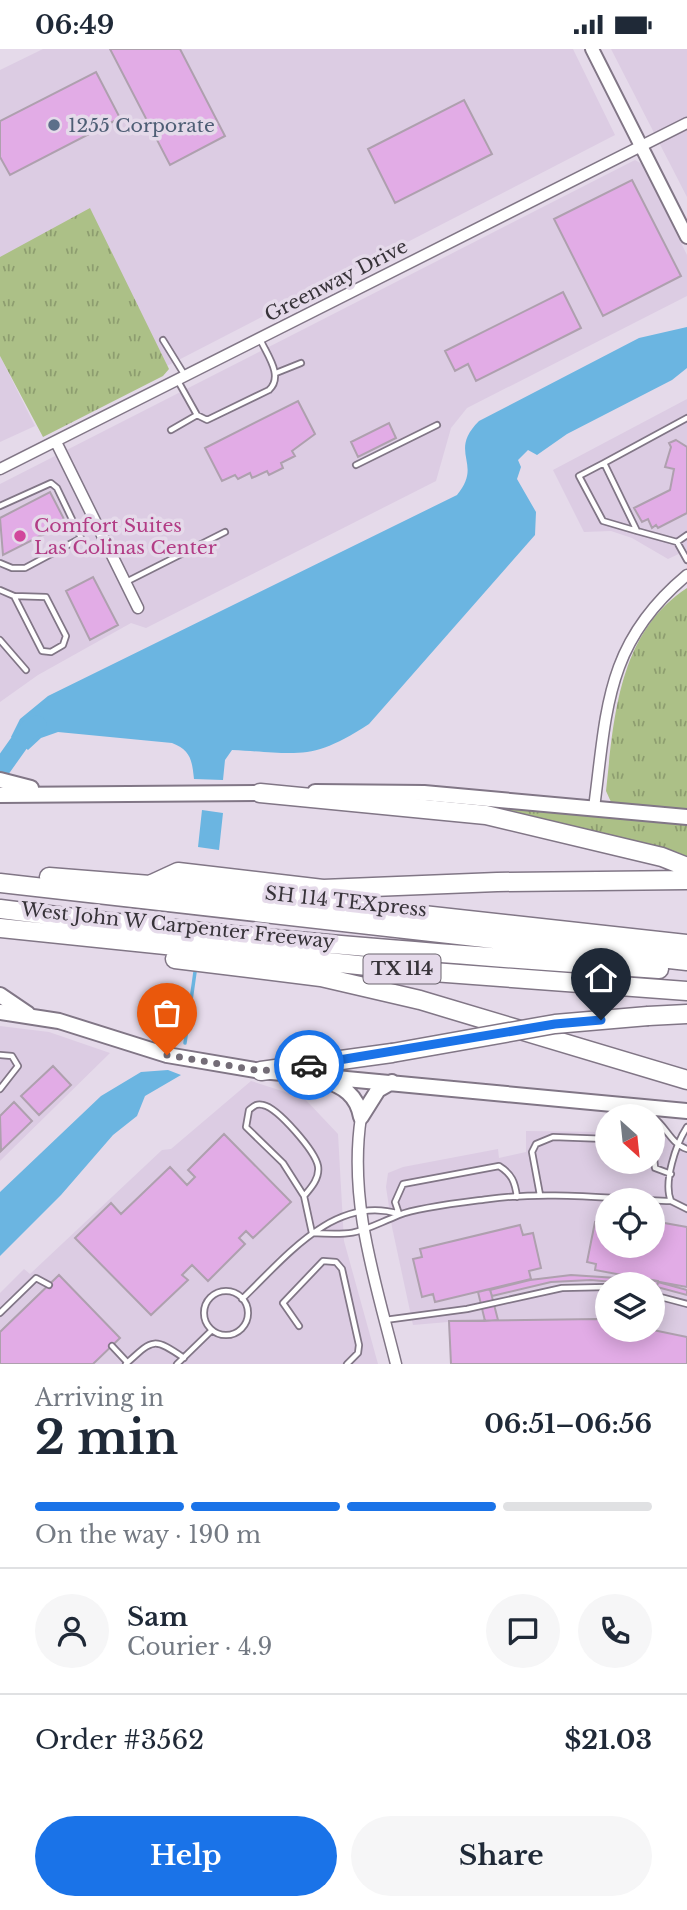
<!DOCTYPE html>
<html lang="en">
<head>
<meta charset="utf-8">
<style>
	:root { --surface:#fff; --page:#f6f6f7; --text:#1f2937; --muted:#747a83; --line:#e0e1e3; --accent:#1a73e8 }
	body { margin:0; font-family:"Libre Baskerville",serif; background:var(--page); color:var(--text); height:100vh; display:flex; flex-direction:column; font-size:26px; white-space:nowrap }
	* { box-sizing:border-box; margin:0 }
	p { font-size:23px; color:var(--muted) }
	.icon { flex:none; width:38px; height:38px; fill:none; stroke:currentColor; stroke-width:2; stroke-linecap:round; stroke-linejoin:round }
	.map { position:relative; height:1315px; overflow:hidden }
	.side { display:flex; flex-direction:column; background:var(--surface); flex:1 }
	.side>* { flex:none }
	.needle { width:46px; rotate:153deg }
	.tools { position:absolute; left:595px; top:1055px; display:grid; gap:14px }
	.tools a { display:grid; place-items:center; width:70px; height:70px; border-radius:50%; background:var(--surface); box-shadow:0 4px 18px #0003; font-size:35px }
	.pin { position:absolute; display:grid; place-items:center; width:60px; height:60px; color:#fff; margin:-72px -30px; border-radius:50% 50% 50% 0; rotate:-45deg; box-shadow:0 0 7px #0007 }
	.pin .icon { rotate:45deg }
	.courier { position:absolute; display:grid; place-items:center; width:70px; height:70px; margin:-35px; border:5px solid #1a73e8; border-radius:50%; background:#fff; color:#222; box-shadow:0 2px 9px #0007 }
	.head em { font-style:normal; font-weight:700 }
	.head div { display:flex; flex-direction:column-reverse }
	.head { display:flex; align-items:center; justify-content:space-between; height:119px; padding:0 35px }
	h1 { font-size:46px; font-weight:700; line-height:52px }
	.bar { display:grid; grid-template-columns:repeat(4,1fr); gap:10px 7px; align-content:center; height:84px; padding:0 35px }
	.bar i { height:9px; border-radius:5px; background:var(--line) }
	.bar .on { background:var(--accent) }
	.bar p { grid-column:span 4 }
	.line { display:flex; align-items:center; gap:18px; padding:0 35px; border-top:2px solid var(--line) }
	.line div { flex:1 }
	.round { display:grid; place-items:center; flex:none; width:74px; height:74px; border-radius:37px; background:var(--page) }
	.action { display:flex; gap:14px; margin-top:auto; padding:14px 35px }
	.action a { flex:1; height:80px; border-radius:42px; background:var(--accent); color:#fff; font-size:28px; font-weight:700; line-height:80px; text-align:center }
	.action a+a { background:var(--page); color:var(--text) }
	.status { display:flex; justify-content:space-between; align-items:center; height:49px; padding:0 35px; background:var(--surface); direction:ltr }
	.status svg { height:19px; fill:currentColor }
	.map>svg:first-child { display:block }
	.built { fill:#dccce3; fill-rule:evenodd }
	.grass { fill:url(#grass-tufts) }
	.water { fill:#6bb5e1 }
	.lines { fill:none; stroke-linecap:round; stroke-linejoin:round }
	.stream { stroke:#6bb5e1; stroke-width:3.5 }
	.river { stroke:#6bb5e1; stroke-width:19 }
	.building { fill:#e2ace6; stroke:#aea0ae; stroke-width:2 }
	.service-casing { stroke:#817686; stroke-width:8 }
	.minor-casing { stroke:#817686; stroke-width:13 }
	.tertiary-casing { stroke:#817686; stroke-width:16 }
	.secondary-casing { stroke:#817686; stroke-width:18 }
	.motorway-casing { stroke:#817686; stroke-width:21 }
	.service { stroke:#fff; stroke-width:4.5 }
	.minor { stroke:#fff; stroke-width:10 }
	.tertiary { stroke:#fff; stroke-width:12 }
	.secondary { stroke:#fff; stroke-width:14 }
	.motorway { stroke:#fff; stroke-width:18 }
	.motorway-bridge-casing { stroke:#817686; stroke-width:21; stroke-linecap:butt }
	.motorway-bridge { stroke:#fff; stroke-width:18 }
	.done { stroke:#746d77; stroke-width:7; stroke-dasharray:0 12.6 }
	.route { stroke:#1a73e8; stroke-width:9 }
	.service-dot { fill:#5c6f8a; stroke:#e5daea; stroke-width:2.5 }
	.hotel-dot { fill:#d1479c; stroke:#e5daea; stroke-width:2.5 }
	.labels { text-anchor:middle; stroke-width:7; stroke-linejoin:round; paint-order:stroke }
	.shield { fill:#e5daea; stroke:#6b656e; stroke-width:2 }
	.shield-label { font-size:18px; font-weight:bold; fill:#373339 }
	.service-label { font-size:19px; fill:#4e5e75; stroke:#e5daea; text-anchor:start }
	.street-label { font-size:19px; fill:#373339; stroke:#e5daea }
	.hotel-label { font-size:19px; fill:#b23c85; stroke:#e5daea; text-anchor:start }
</style>
</head>
<body>
<div class="status"><b>06:49</b><svg viewBox="0 0 49 12"><path d="M0 12V9h3v3zM5 12V6h3v6zM10 12V3h3v9zM15 12V0h3v12zM26 1h20v11H26zM47 4h2v5h-2z"/></svg></div>
<div class="map">
<svg width="687" height="1315" viewBox="0 0 687 1315">
	<defs>
		<pattern id="grass-tufts" width="24" height="20" patternUnits="userSpaceOnUse" patternTransform="scale(1.75)"><rect width="24" height="20" fill="#acc087"/><path d="M3 7l-1-3M5 7V3M7 7l1-3M15 17l-1-3M17 17v-4M19 17l1-3" fill="none" stroke="#8d9d6f"/></pattern>
	</defs>
	<rect width="100%" height="100%" fill="#e5daea"/>
	<path class="built" d="M43,0H573L615,86L163,319L0,210V21Z
		M611,0H687V148Z
		M635,111L642,115L687,206V247L467,359L451,379L436,432L146,579L131,574L38,626L0,653V435Z
		M0,307L35,377L0,393Z
		M687,350V501L668,510L632,489L611,482L584,483L553,421Z
		M0,977L49,983L110,1004L0,1112Z
		M251,1032L304,1049L338,1085L344,1192L378,1315H0V1244L24,1220L30,1225L162,1101L171,1100Z
		M526,1082L607,1083V1113H653V1087L687,1093V1315H451L448,1273L413,1276L392,1178L386,1138L388,1124L403,1118L498,1100L499,1109L526,1103ZM607,1152H653V1197H607ZM607,1236H653V1281H607Z"/>
	<path class="grass" d="M90,159L169,320L163,327L43,388L0,307V208Z
		M687,539V763L618,756L611,753L606,742C614,669 618,584 687,539Z
		M390,748L499,755L687,776V809Z"/>
	<path class="water" d="M687,278V319L672,331L567,385L537,406L528,401L518,411L521,418L517,430L536,463L535,486L369,675C311,713 298,704 232,701L225,711L223,731L194,730C192,712 191,701 172,694L58,683L41,689L28,701L11,688L20,670L48,647L457,446C484,414 447,404 479,372L639,289Z
		M202,761L223,764L219,801L198,798Z
		M168,1021L181,1026L145,1047L137,1067L113,1086L61,1146L0,1207V1143L101,1047L141,1023Z"/>
	<g class="lines">
		<path class="stream" d="M185,994L195,923"/>
		<path class="river" d="M2,718L29,680L37,676"/>
	</g>
	<path class="building" d="M110,0H180L225,87L170,116Z
		M96,23L120,69L10,126L0,108V72Z
		M464,51L492,105L395,154L368,100Z
		M632,131L681,227L603,267L554,170Z
		M563,243L581,279L476,332L468,315L455,322L445,302Z
		M298,352L315,385L292,402L295,407L281,414L283,419L269,426L267,422L252,429L250,424L238,430L235,426L222,432L205,399Z
		M389,374L396,389L358,408L351,393Z
		M676,391L687,398V464L658,479L656,476L652,479L648,470L642,473L634,459L670,441L674,420L665,418L671,398L669,394Z
		M50,443L66,474L3,506L0,469Z
		M93,528L118,576L90,591L66,542Z
		M53,1017L71,1036L39,1066L21,1047Z
		M14,1053L32,1072L1,1102L0,1067Z
		M224,1085L291,1153L253,1189L246,1182L239,1189L245,1195L208,1232L192,1216L182,1226L188,1231L151,1266L75,1189L111,1154L121,1165L170,1118L187,1136L195,1128L188,1121Z
		M607,1164V1197H653V1172L687,1178V1238L595,1221L596,1215L587,1213L595,1173L605,1175Z
		M520,1176L523,1186L533,1184L541,1219L529,1222L531,1230L435,1253L433,1245L422,1248L413,1210L422,1208L420,1200Z
		M59,1226L120,1289L93,1315H0V1283Z
		M571,1226L647,1231L646,1236L591,1231L551,1233L492,1247L490,1241L530,1231Z
		M647,1230L658,1232L653,1262V1236H646Z
		M658,1233L687,1241V1246L657,1238Z
		M490,1240L498,1271L485,1272L478,1243Z
		M597,1270L607,1272V1281H653L687,1288V1315H451L449,1272Z"/>
	<g class="lines">
		<defs>
			<path id="service" d="M163,291L184,325
				M276,324L301,314
				M178,332L197,366L207,371L269,341C284,327 267,306 260,290
				M687,369L604,414L637,482L677,493L687,511
				M171,381L197,366
				M604,414L579,427L603,472L637,482
				M356,416L437,376
				M0,457L51,434L57,439L81,489L25,519H12L0,514
				M677,493L687,486
				M126,533L225,483
				M0,541L14,547L46,548L66,587L63,596L51,603L42,602L14,547
				M0,591L26,621
				M0,1006L12,1007L18,1017L0,1040
				M653,1068C666,1077 671,1095 687,1100
				M653,1098L655,1119L671,1125
				M540,1146L532,1103L536,1095L553,1088L607,1090
				M304,1147L283,1114L246,1078L249,1061C254,1057 257,1054 263,1056C278,1059 315,1102 318,1117C320,1129 311,1139 304,1147L312,1184
				M671,1152C663,1133 676,1095 687,1078
				M399,1165L395,1153L403,1135L499,1117C512,1125 515,1133 517,1148
				M312,1184C359,1187 358,1183 399,1166C419,1158 466,1153 489,1150C550,1142 610,1150 671,1152L687,1160
				M204 1264a22 22 0 1 1 44 0a22 22 0 1 1-44 0Z
				M653,1246L687,1255
				M242,1250C284,1210 334,1145 399,1165
				M0,1264L36,1229L49,1236
				M385,1271L467,1260L562,1239L607,1238
				M299,1277L283,1254L323,1212L336,1213L342,1220L359,1296L358,1304L347,1315
				M112,1297L127,1313
				M126,1315C153,1290 153,1288 184,1309
				M177,1315L212,1281"/>
			<path id="minor" d="M56,393L138,559
				M0,420L687,74
				M594,759C607,660 605,594 687,526
				M361,1068C348,1153 376,1234 396,1315"/>
			<path id="tertiary" d="M592,0L687,188"/>
			<path id="secondary" d="M0,731L31,739
				M315,743L424,744L687,768
				M0,746L270,744
				M0,946L28,965
				M0,963L59,972L167,1006L261,1022L687,1062
				M323,1031C343,1037 357,1046 361,1068
				M361,1068L378,1041L392,1033"/>
			<path id="motorway" d="M260,744L486,766L662,808L687,818
				M49,828L150,836L687,895
				M0,834L687,912
				M152,835L178,823L323,840L497,833L687,831
				M0,860C219,888 439,905 659,920
				M0,879L406,921L687,942
				M175,910L321,928L420,951L687,1031
				M648,967L687,965
				M261,1022L392,1004"/>
		</defs>
		<use href="#service" class="service-casing"/>
		<use href="#minor" class="minor-casing"/>
		<use href="#tertiary" class="tertiary-casing"/>
		<use href="#secondary" class="secondary-casing"/>
		<use href="#motorway" class="motorway-casing"/>
		<use href="#service" class="service"/>
		<use href="#minor" class="minor"/>
		<use href="#tertiary" class="tertiary"/>
		<use href="#secondary" class="secondary"/>
		<use href="#motorway" class="motorway"/>
		<defs>
			<path id="motorway-bridge" d="M392,1004L555,975L648,967"/>
		</defs>
		<use href="#motorway-bridge" class="motorway-bridge-casing"/>
		<use href="#motorway-bridge" class="motorway-bridge"/>
	</g>
	<g class="lines">
		<path class="done" d="M167,1006L261,1022L309,1016"/>
		<path class="route" d="M309,1016L555,975L601,971"/>
	</g>
	<circle class="service-dot" cx="54" cy="76" r="7"/>
	<circle class="hotel-dot" cx="20" cy="487" r="7"/>
	<g class="labels">
		<rect class="shield" x="363.5" y="905.5" width="77" height="29" rx="5"/>
		<g class="shield-label">
			<text x="402" y="926">TX 114</text>
		</g>
		<g class="service-label">
			<text x="68" y="83">1255 Corporate</text>
		</g>
		<g class="street-label">
			<text transform="translate(336 231) rotate(-27)" y="7">Greenway Drive</text>
			<text transform="translate(346 852) rotate(6)" y="7">SH 114 TEXpress</text>
			<text transform="translate(178 876) rotate(6)" y="7">West John W Carpenter Freeway</text>
		</g>
		<g class="hotel-label">
			<text x="34" y="483">Comfort Suites<tspan x="34" dy="22">Las Colinas Center</tspan></text>
		</g>
	</g>
</svg>
<div class="tools">
<a><svg class="needle" viewBox="-14 -14 28 28"><path d="M0-13l5 13h-10z" fill="#e53935"/><path d="M0 13l5-13h-10z" fill="#747a83"/></svg></a>
<a><svg class="icon" aria-label="locate" viewBox="0 0 24 24"><circle cx="12" cy="12" r="6"/><path d="M12 2v4M12 18v4M2 12h4M18 12h4"/></svg></a>
<a><svg class="icon" aria-label="layers" viewBox="0 0 24 24"><path d="M12 4l9 5-9 5-9-5zM3 14l9 5 9-5"/></svg></a>
</div>
<div class="pin" style="left:167px;top:1006px;background:#ea580c"><svg class="icon" aria-label="bag" viewBox="0 0 24 24"><path d="M5 8h14l-1 12H6zM9 8a3 3 0 0 1 6 0"/></svg></div>
<div class="pin" style="left:601px;top:971px;background:#1f2937"><svg class="icon" aria-label="home" viewBox="0 0 24 24"><path d="M3 11l9-7 9 7M6 9v11h12V9"/></svg></div>
<div class="courier" style="left:309px;top:1016px"><svg class="icon" aria-label="car" viewBox="0 0 24 24"><path d="M5 17H2v-5l4-1 3-4h7l3 4 3 1v5h-3M9 17h6M6 11h13"/><circle cx="7" cy="17" r="2"/><circle cx="17" cy="17" r="2"/></svg></div>
</div>
<section class="side">
<div class="head"><div><h1>2 min</h1><p>Arriving in</p></div><em>06:51–06:56</em></div>
<div class="bar"><i class="on"></i><i class="on"></i><i class="on"></i><i></i><p>On the way · 190 m</p></div>
<div class="line" style="height:126px"><a class="round"><svg class="icon" aria-label="person" viewBox="0 0 24 24"><circle cx="12" cy="8" r="4"/><path d="M4 21q1-7 8-7t8 7"/></svg></a><div><b>Sam</b><p>Courier · 4.9</p></div><a class="round"><svg class="icon" aria-label="chat" viewBox="0 0 24 24"><path d="M4 5h16v11H9l-5 4z"/></svg></a><a class="round"><svg class="icon" aria-label="phone" viewBox="0 0 24 24"><path d="M5 4h4l2 5-3 2q2 4 5 5l2-3 5 2v4C11 20 4 13 5 4z"/></svg></a></div>
<div class="line" style="height:91px"><div>Order #3562</div><b>$21.03</b></div>
<div class="action"><a>Help</a><a>Share</a></div>
</section>
</body>
</html>
